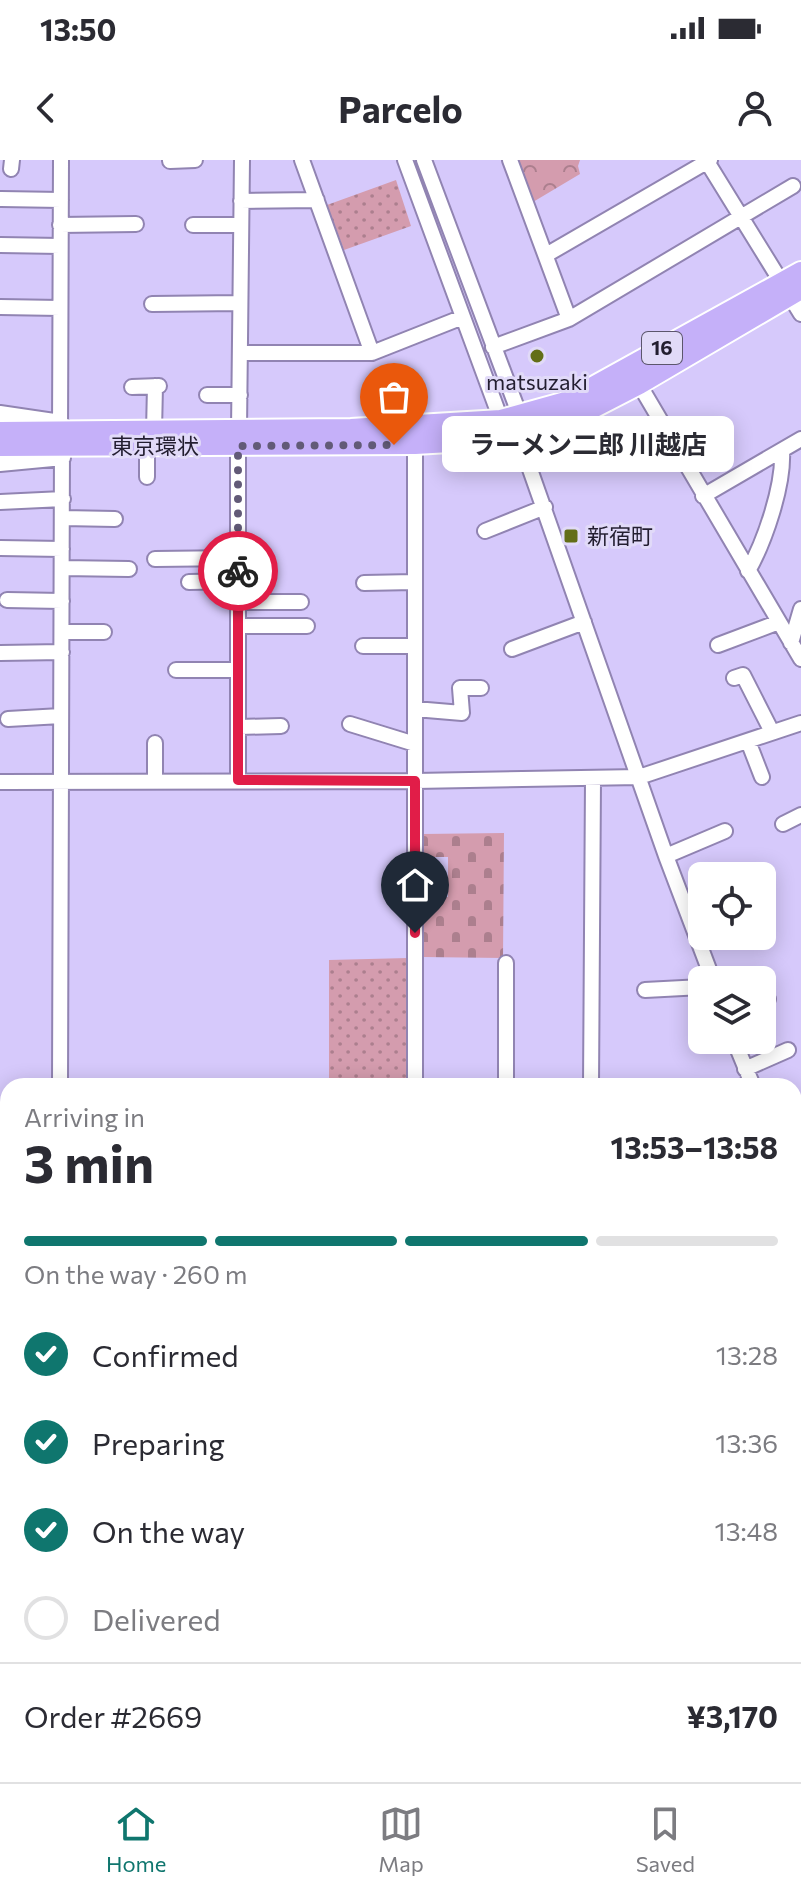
<!DOCTYPE html>
<html lang="en">
<head>
<meta charset="utf-8">
<style>
	:root { --surface:#fff; --page:#f2f2f3; --text:#2b2b33; --muted:#7c7c81; --line:#e1e1e2; --accent:#0f766e }
	body { margin:0; font-family:Commissioner,"Noto Sans JP",sans-serif; background:var(--page); color:var(--text); height:100vh; display:flex; flex-direction:column; font-size:30px; white-space:nowrap }
	* { box-sizing:border-box; margin:0 }
	p { font-size:26px; color:var(--muted) }
	.icon { flex:none; width:44px; height:44px; fill:none; stroke:currentColor; stroke-width:2; stroke-linecap:round; stroke-linejoin:round }
	.map { position:relative; flex:1; overflow:hidden }
	.drawer { position:absolute; left:0px; top:918px; width:802px; height:704px; display:flex; flex-direction:column; background:var(--surface); border-radius:24px 24px 0 0; box-shadow:0 4px 20px #0003 }
	.drawer>* { flex:none }
	.tools { position:absolute; left:688px; top:702px; display:grid; gap:16px }
	.tools a { display:grid; place-items:center; width:88px; height:88px; border-radius:12px; background:var(--surface); box-shadow:0 4px 20px #0003; font-size:40px }
	.pin { position:absolute; display:grid; place-items:center; width:68px; height:68px; color:#fff; margin:-82px -34px; border-radius:50% 50% 50% 0; rotate:-45deg; box-shadow:0 0 8px #0007 }
	.pin .icon { rotate:45deg }
	.courier { position:absolute; display:grid; place-items:center; width:80px; height:80px; margin:-40px; border:6px solid #e11d48; border-radius:50%; background:#fff; color:#222; box-shadow:0 2px 10px #0007 }
	.bubble { position:absolute; height:56px; border-radius:12px; background:var(--surface); box-shadow:0 4px 20px #0003; font-size:26px; font-weight:700; line-height:56px; text-align:center }
	.head em { font-style:normal; font-weight:700 }
	.head div { display:flex; flex-direction:column-reverse }
	.head { display:flex; align-items:center; justify-content:space-between; height:136px; padding:0 24px }
	h1 { font-size:52px; font-weight:700; line-height:60px }
	.bar { display:grid; grid-template-columns:repeat(4,1fr); gap:12px 8px; align-content:center; height:96px; padding:0 24px }
	.bar i { height:10px; border-radius:6px; background:var(--line) }
	.bar .on { background:var(--accent) }
	.bar p { grid-column:span 4 }
	.line { display:flex; align-items:center; gap:20px; padding:0 24px; border-top:2px solid var(--line) }
	.line div { flex:1 }
	ol { padding:0 24px; list-style:none }
	li { display:flex; align-items:center; gap:24px; height:88px }
	li p { margin-inline-start:auto }
	li .icon { padding:8px; border-radius:50%; background:var(--accent); color:#fff; stroke-width:4 }
	li:last-child { color:var(--muted) }
	li i { width:44px; height:44px; border:4px solid var(--line); border-radius:50% }
	.status { display:flex; justify-content:space-between; align-items:center; height:56px; padding:0 40px; background:var(--surface); direction:ltr }
	.status svg { height:22px; fill:currentColor }
	header { display:flex; justify-content:space-between; align-items:center; height:104px; padding:0 24px; background:var(--surface); font-size:36px; font-weight:700 }
	.tabs { display:flex; justify-content:space-around; align-items:center; height:112px; border-top:2px solid var(--line); background:var(--surface); font-size:22px; color:var(--muted) }
	.tabs a { display:grid; justify-items:center; gap:4px }
	.tabs .on { color:var(--accent) }
	.map>svg:first-child { display:block }
	.built { fill:#cbbcf4 }
	.green { fill:url(#green-dots) }
	.forest { fill:url(#forest-crowns) }
	.cemetery { fill:url(#cemetery-stones) }
	.lines { fill:none; stroke-linecap:round; stroke-linejoin:round }
	.minor-casing { stroke:#9184b2; stroke-width:18 }
	.highway-casing { stroke:#fff; stroke-width:24 }
	.minor { stroke:#fff; stroke-width:14 }
	.highway { stroke:#c5b0f9; stroke-width:20 }
	.done { stroke:#625a77; stroke-width:8; stroke-dasharray:0 14.4 }
	.route { stroke:#e11d48; stroke-width:10 }
	.poi-dot { fill:#636e17; stroke:#e1daf8; stroke-width:3 }
	.labels { text-anchor:middle; stroke-width:6; stroke-linejoin:round; paint-order:stroke }
	.shield { fill:#e1daf8; stroke:#5c566c; stroke-width:2 }
	.shield-label { font-size:20px; font-weight:bold; fill:#231e30 }
	.poi-label { font-size:22px; fill:#231e30; stroke:#e1daf8 }
	.street-label { font-size:22px; fill:#231e30; stroke:#e1daf8 }
</style>
</head>
<body>
<div class="status"><b>13:50</b><svg viewBox="0 0 49 12"><path d="M0 12V9h3v3zM5 12V6h3v6zM10 12V3h3v9zM15 12V0h3v12zM26 1h20v11H26zM47 4h2v5h-2z"/></svg></div>
<header><svg class="icon" aria-label="back" viewBox="0 0 24 24"><path d="M15 5l-7 7 7 7"/></svg>Parcelo<svg class="icon" aria-label="person" viewBox="0 0 24 24"><circle cx="12" cy="8" r="4"/><path d="M4 21q1-7 8-7t8 7"/></svg></header>
<div class="map">
<svg width="801" height="1622" viewBox="0 0 801 1622">
	<defs>
		<pattern id="green-dots" width="8" height="8" patternUnits="userSpaceOnUse" patternTransform="scale(2)"><rect width="8" height="8" fill="#d49cae"/><path d="M2 2h.1M6 6h.1" fill="none" stroke="#ac7f8e" stroke-width="1.8" stroke-linecap="round"/></pattern>
		<pattern id="forest-crowns" width="20" height="18" patternUnits="userSpaceOnUse" patternTransform="scale(2)"><rect width="20" height="18" fill="#d49cae"/><path d="M2 6a3 3 0 1 1 6 0M12 15a3 3 0 1 1 6 0" fill="none" stroke="#ac7f8e"/></pattern>
		<pattern id="cemetery-stones" width="16" height="16" patternUnits="userSpaceOnUse" patternTransform="scale(2)"><rect width="16" height="16" fill="#d49cae"/><path d="M2 7V4a2 2 0 0 1 4 0v3zM10 15v-3a2 2 0 0 1 4 0v3z" fill="#ac7f8e"/></pattern>
	</defs>
	<rect width="100%" height="100%" fill="#d6c9fb"/>
	<path class="built" d="M794,1090L801,1109V1301L794,1303Z
		M67,1614H152V1622H67Z"/>
	<path class="green" d="M396,20L411,66L344,90L327,45Z
		M408,798L409,926H329V800Z"/>
	<path class="forest" d="M519,0H580L578,6L580,14L533,42Z"/>
	<path class="cemetery" d="M504,673L503,798L422,797L421,738L448,737V697H422V674Z"/>
	<g class="lines">
		<defs>
			<path id="minor" d="M302,0L372,193
				M405,0L501,260L507,266
				M424,0L520,256L519,278L666,696L713,820
				M510,0L569,159
				M706,0L801,154
				M170,1L195,0
				M11,9L12,0
				M1,39L61,40
				M241,41L317,40
				M60,65L136,64
				M193,65H240
				M0,85L60,86
				M546,95L710,0
				M152,144L239,143
				M0,147L60,148
				M493,187L569,159L793,26
				M240,193H372L463,157
				M639,224L801,499
				M132,227L159,226
				M207,235H240
				M0,253L61,262
				M239,270L242,0
				M154,271L155,226
				M60,272L61,0
				M147,286V317
				M0,304L63,298
				M703,336L801,279
				M0,342L63,339
				M63,358L115,359
				M485,371L545,347
				M0,388L62,389
				M155,399L238,398
				M62,408L129,409
				M748,411C765,381 784,325 782,291
				M189,422L238,421
				M364,423L414,422
				M7,440L62,441
				M238,442H301
				M238,466H307
				M62,472H104
				M791,483L801,449
				M718,485L779,462
				M363,486H415
				M512,489L584,462
				M0,493L62,492
				M176,510H238
				M734,518L743,515L772,572
				M415,549L462,553L460,528H481
				M8,559L61,556
				M350,564L415,584
				M239,567L281,566
				M748,581L762,617
				M155,583V620
				M238,620V286
				M0,622L415,621L639,617L801,563
				M783,664L801,655
				M666,696L725,671
				M506,803V926
				M645,830L702,827
				M762,841L768,839
				M734,880L753,926
				M745,909L788,890
				M60,926L62,286
				M415,926V284
				M591,926L593,620
				M794,955L801,952
				M0,971H8
				M794,1031L801,1050
				M794,1117L800,1133L794,1144
				M794,1180L801,1178
				M1,1183V1223L8,1227
				M794,1214L801,1211
				M794,1282L801,1279
				M794,1311L801,1309
				M0,1317H8
				M0,1407H8
				M794,1445H801
				M794,1536H801
				M63,1614V1622
				M594,1614V1622
				M341,1620V1622
				M240,1622V1614
				M416,1622V1614
				M770,1622V1614"/>
			<path id="highway" d="M0,272L351,269L501,260L566,242L801,112
				M0,286L415,284L519,278L575,257L639,224L801,129"/>
		</defs>
		<use href="#minor" class="minor-casing"/>
		<use href="#highway" class="highway-casing"/>
		<use href="#minor" class="minor"/>
		<use href="#highway" class="highway"/>
	</g>
	<g class="lines">
		<path class="done" d="M238,411V286L394,285"/>
		<path class="route" d="M238,411V620L415,621V773"/>
	</g>
	<g class="poi-dot">
		<circle cx="537" cy="196" r="8"/>
		<rect x="563" y="368" width="16" height="16" rx="4"/>
	</g>
	<g class="labels">
		<rect class="shield" x="642" y="172" width="40" height="32" rx="6"/>
		<g class="shield-label">
			<text x="662" y="195">16</text>
		</g>
		<g class="poi-label">
			<text x="537" y="230">matsuzaki</text>
			<text x="587" y="384" text-anchor="start">新宿町</text>
		</g>
		<g class="street-label">
			<text x="155" y="294">東京環状</text>
		</g>
	</g>
</svg>
<div class="tools">
<a><svg class="icon" aria-label="locate" viewBox="0 0 24 24"><circle cx="12" cy="12" r="6"/><path d="M12 2v4M12 18v4M2 12h4M18 12h4"/></svg></a>
<a><svg class="icon" aria-label="layers" viewBox="0 0 24 24"><path d="M12 4l9 5-9 5-9-5zM3 14l9 5 9-5"/></svg></a>
</div>
<div class="pin" style="left:394px;top:285px;background:#ea580c"><svg class="icon" aria-label="bag" viewBox="0 0 24 24"><path d="M5 8h14l-1 12H6zM9 8a3 3 0 0 1 6 0"/></svg></div>
<div class="pin" style="left:415px;top:773px;background:#1f2937"><svg class="icon" aria-label="home" viewBox="0 0 24 24"><path d="M3 11l9-7 9 7M6 9v11h12V9"/></svg></div>
<div class="courier" style="left:238px;top:411px"><svg class="icon" aria-label="bike" viewBox="0 0 24 24"><circle cx="6" cy="16" r="4"/><circle cx="18" cy="16" r="4"/><path d="M6 16l4-8h5l3 8M10 8l3 8H6M13 5h3"/></svg></div>
<div class="bubble" style="left:442px;top:256px;width:292px">ラーメン二郎 川越店</div>
<section class="drawer">
<div class="head"><div><h1>3 min</h1><p>Arriving in</p></div><em>13:53–13:58</em></div>
<div class="bar"><i class="on"></i><i class="on"></i><i class="on"></i><i></i><p>On the way · 260 m</p></div>
<ol>
<li><svg class="icon" aria-label="check" viewBox="0 0 24 24"><path d="M5 12l5 5 9-10"/></svg>Confirmed<p>13:28</p></li>
<li><svg class="icon" aria-label="check" viewBox="0 0 24 24"><path d="M5 12l5 5 9-10"/></svg>Preparing<p>13:36</p></li>
<li><svg class="icon" aria-label="check" viewBox="0 0 24 24"><path d="M5 12l5 5 9-10"/></svg>On the way<p>13:48</p></li>
<li><i></i>Delivered</li>
</ol>
<div class="line" style="height:104px"><div>Order #2669</div><b>¥3,170</b></div>
</section>
</div>
<nav class="tabs">
<a class="on"><svg class="icon" aria-label="home" viewBox="0 0 24 24"><path d="M3 11l9-7 9 7M6 9v11h12V9"/></svg>Home</a>
<a><svg class="icon" aria-label="map" viewBox="0 0 24 24"><path d="M3 6l6-2 6 2 6-2v14l-6 2-6-2-6 2zM9 4v14M15 6v14"/></svg>Map</a>
<a><svg class="icon" aria-label="saved" viewBox="0 0 24 24"><path d="M7 4h10v16l-5-4-5 4z"/></svg>Saved</a>
</nav>
</body>
</html>
